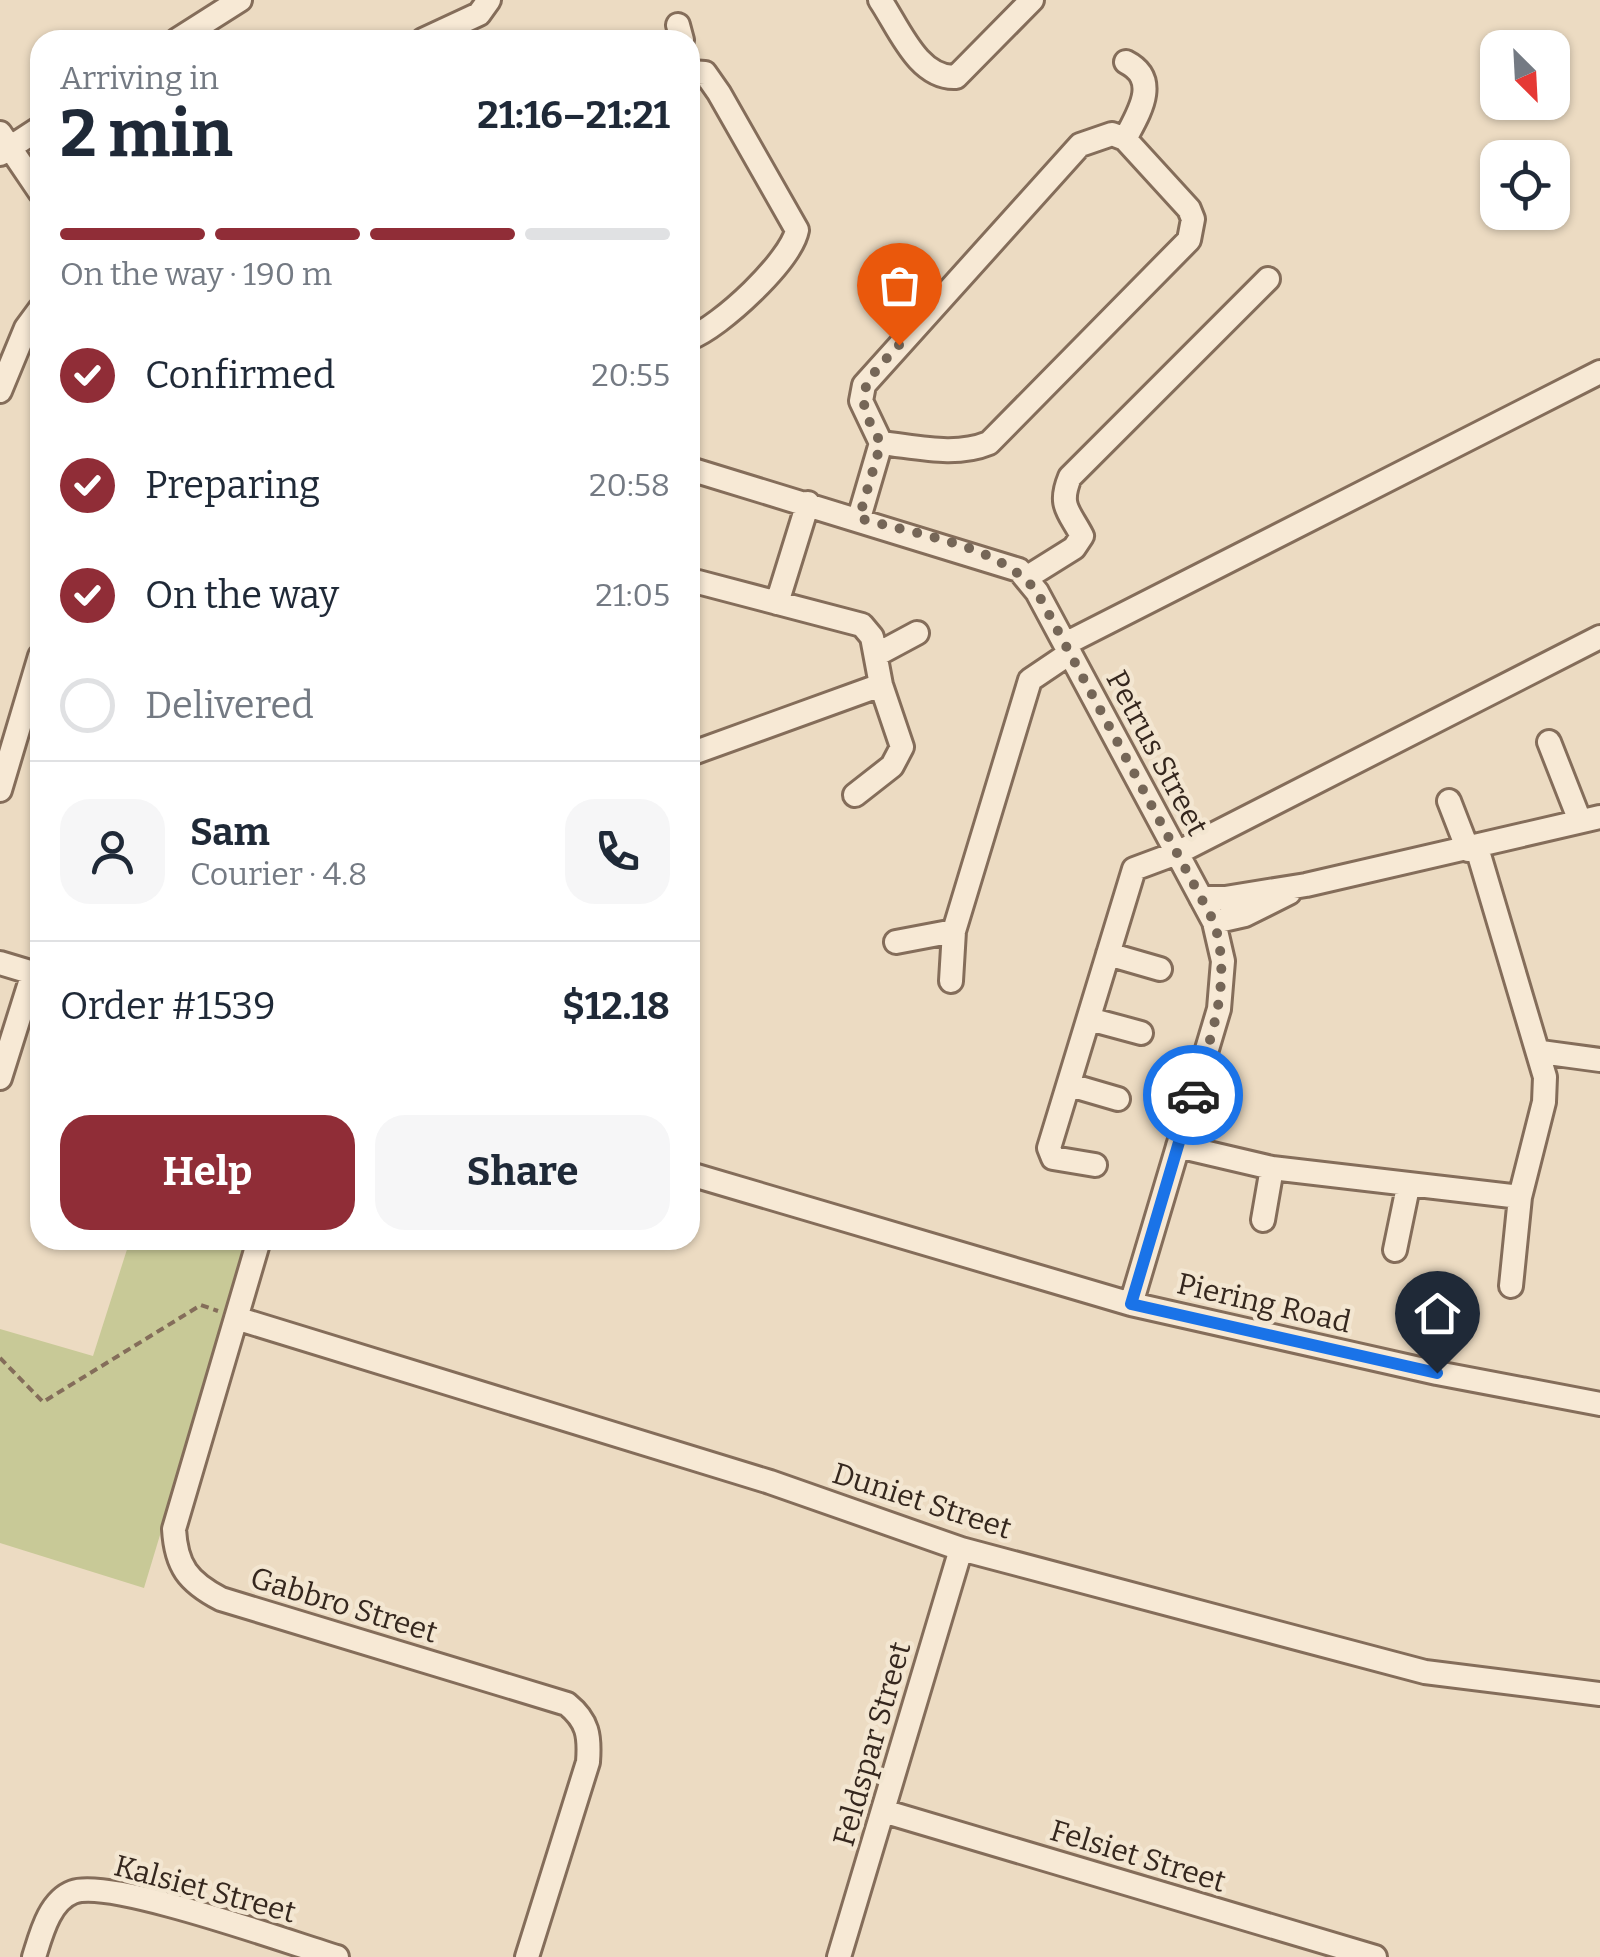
<!DOCTYPE html>
<html lang="en">
<head>
<meta charset="utf-8">
<style>
	:root { --surface:#fff; --page:#f6f6f7; --text:#1f2937; --muted:#747a83; --line:#e0e1e3; --accent:#902d37 }
	body { margin:0; font-family:Bitter,serif; background:var(--page); color:var(--text); height:100vh; display:flex; flex-direction:column; font-size:38px; white-space:nowrap }
	* { box-sizing:border-box; margin:0 }
	p { font-size:32px; color:var(--muted) }
	.icon { flex:none; width:55px; height:55px; fill:none; stroke:currentColor; stroke-width:2; stroke-linecap:round; stroke-linejoin:round }
	.map { position:relative; flex:1; overflow:hidden }
	.side { position:absolute; left:30px; top:30px; width:670px; height:1220px; display:flex; flex-direction:column; background:var(--surface); border-radius:30px; box-shadow:0 2px 8px #0004 }
	.side>* { flex:none }
	.needle { width:65px; rotate:156deg }
	.fabs { position:absolute; left:1480px; top:30px; display:grid; gap:20px }
	.fabs a { display:grid; place-items:center; width:90px; height:90px; border-radius:20px; background:var(--surface); box-shadow:0 2px 8px #0004; font-size:50px }
	.pin { position:absolute; display:grid; place-items:center; width:85px; height:85px; color:#fff; margin:-102px -42px; border-radius:50% 50% 50% 0; rotate:-45deg; box-shadow:0 0 10px #0007 }
	.pin .icon { rotate:45deg }
	.courier { position:absolute; display:grid; place-items:center; width:100px; height:100px; margin:-50px; border:8px solid #1a73e8; border-radius:50%; background:#fff; color:#222; box-shadow:0 2px 12px #0007 }
	.overview em { font-style:normal; font-weight:700 }
	.overview div { display:flex; flex-direction:column-reverse }
	.overview { display:flex; align-items:center; justify-content:space-between; height:170px; padding:0 30px }
	h1 { font-size:65px; font-weight:700; line-height:75px }
	.bar { display:grid; grid-template-columns:repeat(4,1fr); gap:15px 10px; align-content:center; height:120px; padding:0 30px }
	.bar i { height:12px; border-radius:8px; background:var(--line) }
	.bar .on { background:var(--accent) }
	.bar p { grid-column:span 4 }
	.line { display:flex; align-items:center; gap:25px; padding:0 30px; border-top:2px solid var(--line) }
	.line div { flex:1 }
	.round { display:grid; place-items:center; flex:none; width:105px; height:105px; border-radius:30px; background:var(--page) }
	ol { padding:0 30px; list-style:none }
	li { display:flex; align-items:center; gap:30px; height:110px }
	li p { margin-inline-start:auto }
	li .icon { padding:10px; border-radius:50%; background:var(--accent); color:#fff; stroke-width:4 }
	li:last-child { color:var(--muted) }
	li i { width:55px; height:55px; border:5px solid var(--line); border-radius:50% }
	.primary-button { display:flex; gap:20px; margin-top:auto; padding:20px 30px }
	.primary-button a { flex:1; height:115px; border-radius:30px; background:var(--accent); color:#fff; font-size:40px; font-weight:700; line-height:115px; text-align:center }
	.primary-button a+a { background:var(--page); color:var(--text) }
	.map>svg:first-child { display:block }
	.green { fill:#c8c997 }
	.lines { fill:none; stroke-linecap:round; stroke-linejoin:round }
	.minor-casing { stroke:#846d5a; stroke-width:28 }
	.path { stroke:#846d5a; stroke-width:4; stroke-dasharray:8 5; stroke-linecap:butt }
	.minor { stroke:#f7e9d5; stroke-width:22 }
	.done { stroke:#756657; stroke-width:10; stroke-dasharray:0 18 }
	.route { stroke:#1a73e8; stroke-width:12 }
	.labels { text-anchor:middle; stroke-width:9; stroke-linejoin:round; paint-order:stroke }
	.street-label { font-size:30px; fill:#35271e; stroke:#f3e6d1 }
</style>
</head>
<body>
<div class="map">
<svg width="1600" height="1957" viewBox="0 0 1600 1957">
	<rect width="100%" height="100%" fill="#ecdbc2"/>
	<path class="green" d="M130,1240H218L247,1247L144,1588L0,1543V1329L93,1356Z"/>
	<g class="lines">
		<defs>
			<path id="minor" d="M880,0C899,28 918,79 956,77L1032,0
				M678,25L682,40
				M177,40L240,0
				M423,40L479,14L489,0
				M690,72L705,73L719,93L797,230C791,261 720,327 690,338
				M0,133L40,192
				M1125,139C1138,114 1161,80 1126,62
				M0,154L40,128
				M0,391L26,328L40,309
				M690,469L1019,570L1037,592L1214,922L1223,961L1219,1009L1131,1304
				M859,518L881,443L861,401L864,385L1080,145L1112,134L1125,139L1189,209L1193,219L1189,240L989,443C955,457 918,447 881,443
				M1026,578L1074,548L1082,536C1069,511 1058,506 1070,477L1268,279
				M777,603L808,503
				M1065,644L1600,372
				M876,655L917,633
				M1549,742L1580,821
				M693,753L881,685L872,637L862,625L698,582
				M0,790L40,656
				M855,795L892,766L902,747L881,685
				M1449,801L1468,850
				M1477,848L1545,1077L1544,1102L1520,1197L1511,1286
				M1201,898H1225L1306,885L1600,817
				M1214,922L1245,915L1289,893
				M896,942L954,931L1030,680L1070,653
				M1108,954L1160,969
				M0,963L40,975
				M951,981L954,931
				M1089,1019L1141,1033
				M1541,1052L1600,1060
				M0,1078L33,973
				M1070,1085L1118,1099
				M1178,1146L1272,1168L1520,1197
				M1095,1165L1053,1158L1049,1148L1134,869L1177,853L1600,637
				M690,1174L1131,1304L1437,1373L1600,1404
				M1263,1220L1272,1168
				M259,1240L174,1529C176,1566 188,1582 221,1599L567,1704C588,1721 590,1736 588,1762L527,1957
				M1395,1250L1408,1187
				M236,1318L770,1482L961,1549L1425,1672L1600,1694
				M883,1811L1375,1957
				M34,1957C41,1935 49,1901 73,1892C111,1878 290,1943 337,1957
				M839,1957L961,1549"/>
		</defs>
		<use href="#minor" class="minor-casing"/>
		<path class="path" d="M0,1358L43,1402L201,1305L218,1311"/>
		<use href="#minor" class="minor"/>
	</g>
	<g class="lines">
		<path class="done" d="M899,345C862,385 851,393 881,443L859,518C916,535 999,544 1037,592L1214,922C1233,983 1211,1036 1193,1095"/>
		<path class="route" d="M1193,1095L1131,1304L1437,1373"/>
	</g>
	<g class="labels">
		<g class="street-label">
			<text transform="translate(1157 753) rotate(62)" y="10">Petrus Street</text>
			<text transform="translate(1264 1303) rotate(13)" y="10">Piering Road</text>
			<text transform="translate(922 1501) rotate(18)" y="10">Duniet Street</text>
			<text transform="translate(344 1605) rotate(17)" y="10">Gabbro Street</text>
			<text transform="translate(872 1744) rotate(-74)" y="10">Feldspar Street</text>
			<text transform="translate(1138 1856) rotate(17)" y="10">Felsiet Street</text>
			<text transform="translate(205 1889) rotate(15)" y="10">Kalsiet Street</text>
		</g>
	</g>
</svg>
<div class="fabs">
<a><svg class="needle" viewBox="-14 -14 28 28"><path d="M0-13l5 13h-10z" fill="#e53935"/><path d="M0 13l5-13h-10z" fill="#747a83"/></svg></a>
<a><svg class="icon" aria-label="locate" viewBox="0 0 24 24"><circle cx="12" cy="12" r="6"/><path d="M12 2v4M12 18v4M2 12h4M18 12h4"/></svg></a>
</div>
<div class="pin" style="left:899px;top:345px;background:#ea580c"><svg class="icon" aria-label="bag" viewBox="0 0 24 24"><path d="M5 8h14l-1 12H6zM9 8a3 3 0 0 1 6 0"/></svg></div>
<div class="pin" style="left:1437px;top:1373px;background:#1f2937"><svg class="icon" aria-label="home" viewBox="0 0 24 24"><path d="M3 11l9-7 9 7M6 9v11h12V9"/></svg></div>
<div class="courier" style="left:1193px;top:1095px"><svg class="icon" aria-label="car" viewBox="0 0 24 24"><path d="M5 17H2v-5l4-1 3-4h7l3 4 3 1v5h-3M9 17h6M6 11h13"/><circle cx="7" cy="17" r="2"/><circle cx="17" cy="17" r="2"/></svg></div>
<section class="side">
<div class="overview"><div><h1>2 min</h1><p>Arriving in</p></div><em>21:16–21:21</em></div>
<div class="bar"><i class="on"></i><i class="on"></i><i class="on"></i><i></i><p>On the way · 190 m</p></div>
<ol>
<li><svg class="icon" aria-label="check" viewBox="0 0 24 24"><path d="M5 12l5 5 9-10"/></svg>Confirmed<p>20:55</p></li>
<li><svg class="icon" aria-label="check" viewBox="0 0 24 24"><path d="M5 12l5 5 9-10"/></svg>Preparing<p>20:58</p></li>
<li><svg class="icon" aria-label="check" viewBox="0 0 24 24"><path d="M5 12l5 5 9-10"/></svg>On the way<p>21:05</p></li>
<li><i></i>Delivered</li>
</ol>
<div class="line" style="height:180px"><a class="round"><svg class="icon" aria-label="person" viewBox="0 0 24 24"><circle cx="12" cy="8" r="4"/><path d="M4 21q1-7 8-7t8 7"/></svg></a><div><b>Sam</b><p>Courier · 4.8</p></div><a class="round"><svg class="icon" aria-label="phone" viewBox="0 0 24 24"><path d="M5 4h4l2 5-3 2q2 4 5 5l2-3 5 2v4C11 20 4 13 5 4z"/></svg></a></div>
<div class="line" style="height:130px"><div>Order #1539</div><b>$12.18</b></div>
<div class="primary-button"><a>Help</a><a>Share</a></div>
</section>
</div>
</body>
</html>
